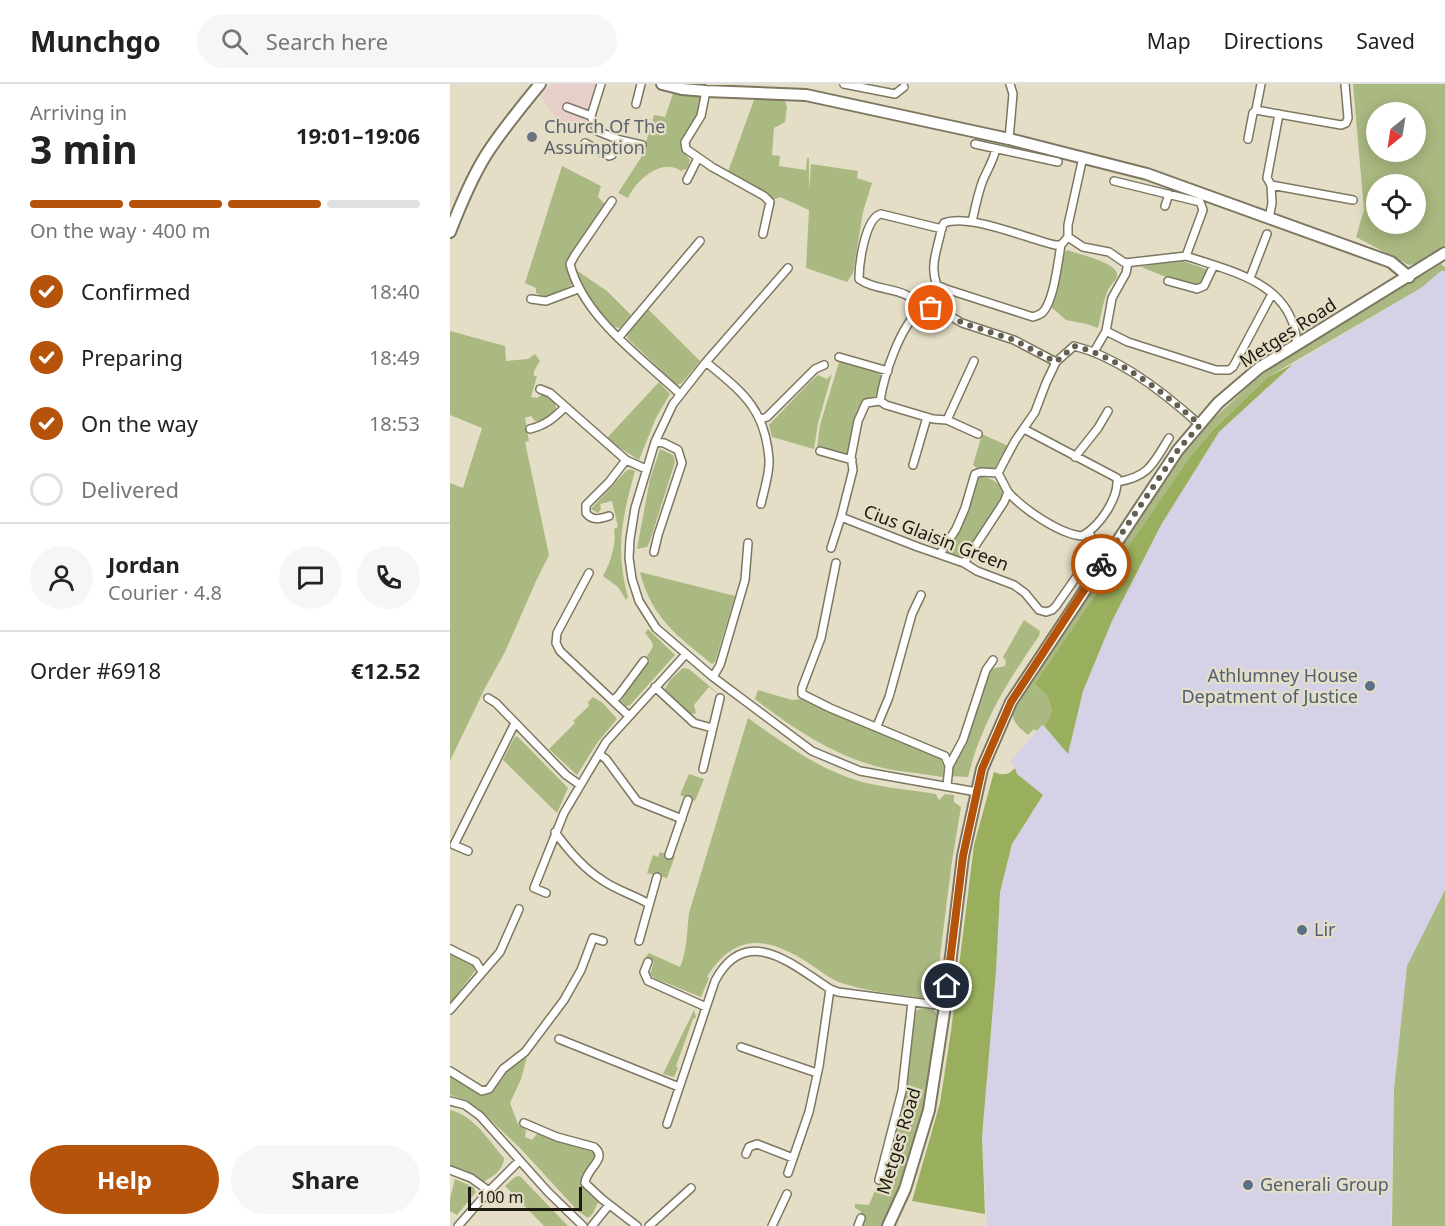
<!DOCTYPE html>
<html lang="en">
<head>
<meta charset="utf-8">
<style>
	:root { --surface:#fff; --page:#f6f6f6; --text:#222; --muted:#767676; --line:#e0e0e0; --accent:#b45309 }
	body { margin:0; font-family:"Noto Sans",sans-serif; background:var(--page); color:var(--text); height:100vh; display:flex; flex-direction:column; font-size:22px; white-space:nowrap }
	* { box-sizing:border-box; margin:0 }
	p { font-size:20px; color:var(--muted) }
	.icon { flex:none; width:33px; height:33px; fill:none; stroke:currentColor; stroke-width:2; stroke-linecap:round; stroke-linejoin:round }
	.map { position:relative; flex:1; overflow:hidden }
	.drawer { display:flex; flex-direction:column; background:var(--surface); width:450px }
	.drawer>* { flex:none }
	.needle { width:39px; rotate:210deg }
	.buttons { position:absolute; left:916px; top:18px; display:grid; gap:12px }
	.buttons a { display:grid; place-items:center; width:60px; height:60px; border-radius:50%; background:var(--surface); box-shadow:0 3px 15px #0003; font-size:30px }
	.scale { position:absolute; left:18px; bottom:15px; width:114px; box-sizing:border-box; padding-left:6px; border:3px solid #1d1a12; border-top:0; font-size:16px; line-height:21px; white-space:nowrap; color:#1d1a12; -webkit-text-stroke:4px #e5dec6; paint-order:stroke }
	.pin { position:absolute; display:grid; place-items:center; width:51px; height:51px; color:#fff; margin:-26px; border:3px solid #fff; border-radius:50%; box-shadow:0 2px 6px #0007 }
	.courier { position:absolute; display:grid; place-items:center; width:60px; height:60px; margin:-30px; border:4px solid #b45309; border-radius:50%; background:#fff; color:#222; box-shadow:0 2px 8px #0007 }
	.head em { font-style:normal; font-weight:700 }
	.head div { display:flex; flex-direction:column-reverse }
	.head { display:flex; align-items:center; justify-content:space-between; height:102px; padding:0 30px }
	h1 { font-size:39px; font-weight:700; line-height:45px }
	.bar { display:grid; grid-template-columns:repeat(4,1fr); gap:9px 6px; align-content:center; height:72px; padding:0 30px }
	.bar i { height:8px; border-radius:4px; background:var(--line) }
	.bar .on { background:var(--accent) }
	.bar p { grid-column:span 4 }
	.line { display:flex; align-items:center; gap:15px; padding:0 30px; border-top:2px solid var(--line) }
	.line div { flex:1 }
	.round { display:grid; place-items:center; flex:none; width:63px; height:63px; border-radius:32px; background:var(--page) }
	ol { padding:0 30px; list-style:none }
	li { display:flex; align-items:center; gap:18px; height:66px }
	li p { margin-inline-start:auto }
	li .icon { padding:6px; border-radius:50%; background:var(--accent); color:#fff; stroke-width:4 }
	li:last-child { color:var(--muted) }
	li i { width:33px; height:33px; border:3px solid var(--line); border-radius:50% }
	.cta { display:flex; gap:12px; margin-top:auto; padding:12px 30px }
	.cta a { flex:1; height:69px; border-radius:36px; background:var(--accent); color:#fff; font-size:24px; font-weight:700; line-height:69px; text-align:center }
	.cta a+a { background:var(--page); color:var(--text) }
	header { display:flex; align-items:center; gap:36px; box-sizing:border-box; height:84px; padding:0 30px; background:var(--surface); border-bottom:2px solid var(--line) }
	header strong { font-size:28px }
	nav { display:flex; gap:33px; margin-inline-start:auto; font-size:21px }
	.search { width:420px; height:54px; background:var(--page); display:flex; align-items:center; gap:15px; box-sizing:border-box; padding:0 21px; border-radius:33px; color:var(--muted); font-size:22px }
	main { display:flex; flex:1; min-height:0 }
	.map>svg:first-child { display:block }
	.commercial { fill:#e8ceca }
	.industrial { fill:#d5d1e7 }
	.green { fill:#aab981; fill-rule:evenodd }
	.forest { fill:#9aaf5d }
	.lines { fill:none; stroke-linecap:round; stroke-linejoin:round }
	.street-casing { stroke:#7d7761; stroke-width:10 }
	.secondary-casing { stroke:#7d7761; stroke-width:14 }
	.street { stroke:#fff; stroke-width:7 }
	.secondary { stroke:#fff; stroke-width:10 }
	.done { stroke:#635f51; stroke-width:6; stroke-dasharray:0 10.8 }
	.route { stroke:#b45309; stroke-width:8 }
	.worship-dot { fill:#6b7280; stroke:#e5dec6; stroke-width:2 }
	.service-dot { fill:#5c6f8a; stroke:#e5dec6; stroke-width:2 }
	.labels { text-anchor:middle; stroke-width:4.5; stroke-linejoin:round; paint-order:stroke }
	.worship-label { font-size:18px; fill:#5b616d; stroke:#e5dec6; text-anchor:start }
	.street-label { font-size:18px; fill:#1d1a12; stroke:#e5dec6 }
	.service-label { font-size:18px; fill:#4e5e75; stroke:#e5dec6; text-anchor:start }
</style>
</head>
<body>
<header>
<strong>Munchgo</strong>
<div class="search"><svg class="icon" aria-label="search" viewBox="0 0 24 24"><circle cx="10" cy="10" r="6"/><path d="M15 15l6 6"/></svg>Search here</div>
<nav><a>Map</a><a>Directions</a><a>Saved</a></nav>
</header>
<main>
<section class="drawer">
<div class="head"><div><h1>3 min</h1><p>Arriving in</p></div><em>19:01–19:06</em></div>
<div class="bar"><i class="on"></i><i class="on"></i><i class="on"></i><i></i><p>On the way · 400 m</p></div>
<ol>
<li><svg class="icon" aria-label="check" viewBox="0 0 24 24"><path d="M5 12l5 5 9-10"/></svg>Confirmed<p>18:40</p></li>
<li><svg class="icon" aria-label="check" viewBox="0 0 24 24"><path d="M5 12l5 5 9-10"/></svg>Preparing<p>18:49</p></li>
<li><svg class="icon" aria-label="check" viewBox="0 0 24 24"><path d="M5 12l5 5 9-10"/></svg>On the way<p>18:53</p></li>
<li><i></i>Delivered</li>
</ol>
<div class="line" style="height:108px"><a class="round"><svg class="icon" aria-label="person" viewBox="0 0 24 24"><circle cx="12" cy="8" r="4"/><path d="M4 21q1-7 8-7t8 7"/></svg></a><div><b>Jordan</b><p>Courier · 4.8</p></div><a class="round"><svg class="icon" aria-label="chat" viewBox="0 0 24 24"><path d="M4 5h16v11H9l-5 4z"/></svg></a><a class="round"><svg class="icon" aria-label="phone" viewBox="0 0 24 24"><path d="M5 4h4l2 5-3 2q2 4 5 5l2-3 5 2v4C11 20 4 13 5 4z"/></svg></a></div>
<div class="line" style="height:78px"><div>Order #6918</div><b>€12.52</b></div>
<div class="cta"><a>Help</a><a>Share</a></div>
</section>
<div class="map">
<svg width="995" height="1142" viewBox="0 0 995 1142">
	<rect width="100%" height="100%" fill="#e5dec6"/>
	<path class="commercial" d="M102,0H155L143,38L134,46L107,36L91,13Z"/>
	<path class="industrial" d="M991,187H995V806L957,883L944,999L941,1142H537L532,1053L546,887L550,808L562,760L593,711L567,690L561,676L593,641L618,669L633,607L662,537L711,441L769,348L843,280L971,204Z"/>
	<path class="green" d="M903,0H995V161L971,178L959,181L906,153L914,126ZM927,28H966V68H927ZM927,100H966V140H927Z
		M224,7L251,11L247,32L231,58V64L240,76L238,84L231,87C212,73 186,96 178,114L168,109L192,72L204,31L215,33Z
		M305,13L334,14L337,23L335,38L324,44L322,71L330,72L329,82L356,86L357,74H359V108L361,80L408,87L407,94L422,99L413,128L403,189L397,198L356,184L359,126L330,113L323,116L318,110L278,88Z
		M112,82L151,102L148,113L155,120L153,127C145,139 119,170 118,181C117,188 120,194 122,201C110,207 98,217 86,209V204L75,199Z
		M617,166C627,170 666,178 667,190C668,195 660,201 658,206C653,218 651,231 648,244L637,240L616,236L601,223L612,186L613,171Z
		M733,177L756,185L757,189L751,201L745,203L739,202L691,183L710,179Z
		M991,180L995,183V187H991L971,204L818,293L765,344L742,370L586,601L597,612L602,626L595,643L592,641L587,647L584,645L578,651C570,644 561,638 563,627L622,533L709,405L734,369L762,336L804,297L821,284L859,258Z
		M126,186L157,207L181,231L170,244L164,243C149,227 129,210 126,186Z
		M197,224L250,277L232,299L227,301L178,255L176,249Z
		M0,247L55,262L56,277L78,275L85,270L90,277L84,287V292H87L81,313L87,314L94,309L105,319L106,325L94,337H85L81,332L75,334L79,357L75,358L99,471L86,497L55,568L36,602L0,677V399L13,404L32,344L0,331Z
		M390,275L422,285L432,292L427,311C423,314 417,314 414,317C402,329 402,353 399,368L393,371L367,364L370,341Z
		M382,290L368,339L364,365L322,353L319,341L359,299L368,291L377,295Z
		M209,298L220,310L206,334L189,376L156,355Z
		M532,350L558,362L544,385H528L523,381Z
		M210,365L223,371L225,378L200,457L197,463L187,465L200,395Z
		M180,385L185,387C172,434 165,465 178,513L176,516L168,503L153,492C160,479 167,460 164,445L168,443L162,417L150,420L151,425L148,429L141,425L176,387Z
		M530,392C541,394 551,398 553,410L527,453L510,475L498,470L497,465C504,454 511,444 516,432C521,420 521,401 530,392Z
		M190,488L285,512L265,578L262,580C227,552 201,533 190,488Z
		M574,536L590,547L589,552C567,584 545,617 531,653C525,666 522,679 518,693L500,692L501,682L519,649L540,585L555,582L556,577L553,573Z
		M198,545L225,571L180,621L176,622L171,617L192,586L200,577L197,572L203,563L202,558L195,549Z
		M233,584L239,585L277,617L259,603L244,621L246,629L239,631L215,605L220,596Z
		M308,606L342,616L351,615L490,674L494,682L493,693C471,689 446,688 425,682C380,669 341,643 305,615Z
		M143,613L153,619L167,635L147,659L127,691L99,665L125,639L123,637L139,622L138,618Z
		M298,634C333,659 369,686 412,698C436,704 461,706 486,710L489,716L495,710L504,711V718L511,723L502,777L486,904L476,908L473,914C447,910 420,908 395,900C383,897 373,889 363,882C321,854 287,845 257,893L259,894L251,913L204,894L200,890L204,878L195,874L199,869L230,883C237,868 237,845 239,829Z
		M67,652L118,704L107,729L53,676L64,654Z
		M239,690L254,695L245,717L230,711Z
		M210,768L225,772L217,794L197,789L203,771L208,773Z
		M995,806V1142H942L944,1005L957,882Z
		M0,869L23,880L25,887L0,919Z
		M472,924C478,924 484,925 488,931C487,1004 462,1075 435,1142H413C414,1132 415,1129 405,1124V1120L419,1121L428,1099L437,1102L439,1095L436,1091L448,1042L460,974L465,930L467,926Z
		M244,926L246,933L243,935L226,982L228,984L224,993L213,990Z
		M77,973L71,995L60,1019L68,1040L76,1046L75,1053L82,1056L87,1050L90,1049L145,1069L146,1074L136,1086L132,1099L137,1108L148,1118L143,1129L138,1134L128,1127L70,1064L28,1024L14,1016L0,1011V992L30,1011H37L43,1006L55,987Z
		M0,1026C24,1031 39,1057 54,1074C54,1086 41,1094 33,1098L15,1086L0,1082Z
		M69,1092L71,1093L118,1142H94L55,1102L65,1093Z
		M5,1095L23,1103L26,1108L7,1131L0,1127V1115Z"/>
	<path class="forest" d="M843,280L769,348L711,441L662,537L633,607L618,670L595,643L602,626L597,612L585,600L742,370L765,344L818,293Z
		M565,684L567,690L593,711L562,760L550,808L546,887L532,1053L535,1130L462,1117L490,1019L501,947L524,761L544,688C553,692 559,691 565,684Z"/>
	<g class="lines">
		<defs>
			<path id="street" d="M151,0L141,32L147,47L170,56L192,61
				M394,0L445,10L454,3
				M811,0L806,26L891,41L896,39L898,34L895,0
				M256,7L251,32L235,58L236,65L262,83L314,112L320,118L313,150
				M186,20L191,0
				M117,23L141,32
				M559,55L563,10L560,0
				M798,55L803,29L806,26
				M135,59L159,72L162,71L170,56
				M525,60L608,78
				M633,73L618,141V153L633,163L659,168L675,179L736,172L753,126L750,118L664,97
				M237,96L248,74
				M821,101L817,94L829,30
				M162,117L125,171L120,180C133,233 192,274 230,310
				M715,122L719,110
				M819,134L822,119L821,101L903,116
				M522,138C525,124 528,109 533,96C538,85 543,77 546,65
				M611,161C608,177 604,218 592,229C589,231 586,232 583,233L496,205L487,201C479,182 488,163 492,143L494,139C519,129 578,155 605,161H611L618,153
				M736,172C783,188 843,199 847,260
				M800,194L817,150
				M718,197L747,205L754,202L764,181
				M81,215L96,217L128,205
				M471,225C458,201 428,209 409,195C409,180 415,134 431,130L492,145
				M656,247L678,258L766,286H779L783,283L822,210
				M169,253L250,157
				M644,268L656,247L662,214L676,189L678,179
				M389,273L438,287
				M256,278L338,184
				M90,305L100,309L176,376L196,385
				M430,317L436,321L483,335L497,336L528,350
				M311,335L317,333L365,285L374,281
				M497,336L524,277
				M80,345C96,341 104,334 115,323
				M205,358L185,424L180,455L179,474L182,495L189,517L206,544L263,593L362,667L410,687L527,708
				M370,367L402,376
				M625,373L648,344L658,327
				M463,381L477,333
				M667,398C699,393 703,380 719,354
				M558,408C572,424 609,450 632,452C650,442 669,414 667,394L574,345
				M159,432C150,435 142,437 136,429V421L159,398L176,376
				M391,433L468,463L514,479L527,487L564,501L575,509L589,526L596,528L602,526L606,522L645,466L644,459L639,448
				M381,464L391,433L403,386L401,373L408,337L416,319L430,317C434,291 450,242 471,225L490,226L512,239L564,256L606,278
				M204,468L208,451L232,379L228,366L214,359L205,358L223,320L256,278C292,308 315,324 319,375C320,389 314,406 311,420
				M490,470L506,445L515,424L525,390L531,388L548,389
				M386,479L371,554L352,604V610L380,624L495,672L499,682L497,702
				M514,479L554,418L558,408L548,389L565,357L585,328L596,299L606,278L624,262C669,273 716,310 750,341
				M139,489L107,549L106,559L110,567L179,632
				M263,593L270,581L295,496L298,459
				M205,603L244,639L262,644
				M38,614L46,619L116,691L130,701
				M163,616L168,612L194,577
				M427,642L439,613L462,530L471,511
				M149,670L156,675L187,717L232,735
				M499,682L513,656L536,586L543,576
				M253,685L270,614
				M105,748C118,766 133,784 152,796C166,806 184,811 199,820
				M18,767L4,761L65,639
				M219,771L238,716
				M96,809L84,804L114,729L156,658L236,570
				M189,857L207,793
				M0,865L26,878L32,888
				M198,878L194,888L198,897L256,923
				M0,926L50,868L69,825
				M109,955L229,1003
				M291,963L367,989
				M0,987L32,1007L39,1005L53,985L75,968L114,916L131,886L143,854L153,857
				M0,1017L15,1021L30,1032L98,1108L133,1142
				M74,1039L107,1053L144,1063C159,1075 136,1084 135,1099L152,1115L187,1142
				M217,1040L265,897C296,838 343,881 380,905L388,908L495,922
				M296,1070L299,1063L307,1060L343,1074
				M0,1086L21,1094L39,1107
				M338,1089L359,1028L369,982L380,905
				M429,1096L452,1007L462,918
				M8,1142L38,1108L69,1077
				M142,1142L159,1121
				M199,1142L241,1104
				M322,1142L337,1110
				M408,1142L411,1134"/>
			<path id="secondary" d="M212,0L232,5L256,7L356,11L559,55L697,90L941,178L959,193
				M0,148C10,122 21,95 36,71C52,46 71,23 90,0
				M438,1142L455,1105L479,1026L495,922L513,772L532,685L561,618L728,366L768,319L809,284L995,169"/>
		</defs>
		<use href="#street" class="street-casing"/>
		<use href="#secondary" class="secondary-casing"/>
		<use href="#street" class="street"/>
		<use href="#secondary" class="secondary"/>
	</g>
	<g class="lines">
		<path class="done" d="M481,224L490,226L513,239L564,256L606,278L624,262C669,273 716,310 750,341L728,366L651,480"/>
		<path class="route" d="M497,902L513,772L532,685L561,618L651,480"/>
	</g>
	<circle class="worship-dot" cx="82" cy="53" r="6"/>
	<g class="service-dot">
		<circle cx="920" cy="602" r="6"/>
		<circle cx="852" cy="846" r="6"/>
		<circle cx="798" cy="1101" r="6"/>
	</g>
	<g class="labels">
		<g class="worship-label">
			<text x="94" y="49">Church Of The<tspan x="94" dy="21">Assumption</tspan></text>
		</g>
		<g class="street-label">
			<text transform="translate(838 249) rotate(-33)" y="6">Metges Road</text>
			<text transform="translate(486 454) rotate(21)" y="6">Cius Glaisin Green</text>
			<text transform="translate(449 1057) rotate(-73)" y="6">Metges Road</text>
		</g>
		<g class="service-label">
			<text x="908" y="598" text-anchor="end">Athlumney House<tspan x="908" dy="21">Depatment of Justice</tspan></text>
			<text x="864" y="852">Lir</text>
			<text x="810" y="1107">Generali Group</text>
		</g>
	</g>
</svg>
<div class="buttons">
<a><svg class="needle" viewBox="-14 -14 28 28"><path d="M0-13l5 13h-10z" fill="#e53935"/><path d="M0 13l5-13h-10z" fill="#767676"/></svg></a>
<a><svg class="icon" aria-label="locate" viewBox="0 0 24 24"><circle cx="12" cy="12" r="6"/><path d="M12 2v4M12 18v4M2 12h4M18 12h4"/></svg></a>
</div>
<div class="scale">100 m</div>
<div class="pin" style="left:481px;top:224px;background:#ea580c"><svg class="icon" aria-label="bag" viewBox="0 0 24 24"><path d="M5 8h14l-1 12H6zM9 8a3 3 0 0 1 6 0"/></svg></div>
<div class="pin" style="left:497px;top:902px;background:#1f2937"><svg class="icon" aria-label="home" viewBox="0 0 24 24"><path d="M3 11l9-7 9 7M6 9v11h12V9"/></svg></div>
<div class="courier" style="left:651px;top:480px"><svg class="icon" aria-label="bike" viewBox="0 0 24 24"><circle cx="6" cy="16" r="4"/><circle cx="18" cy="16" r="4"/><path d="M6 16l4-8h5l3 8M10 8l3 8H6M13 5h3"/></svg></div>
</div>
</main>
</body>
</html>
